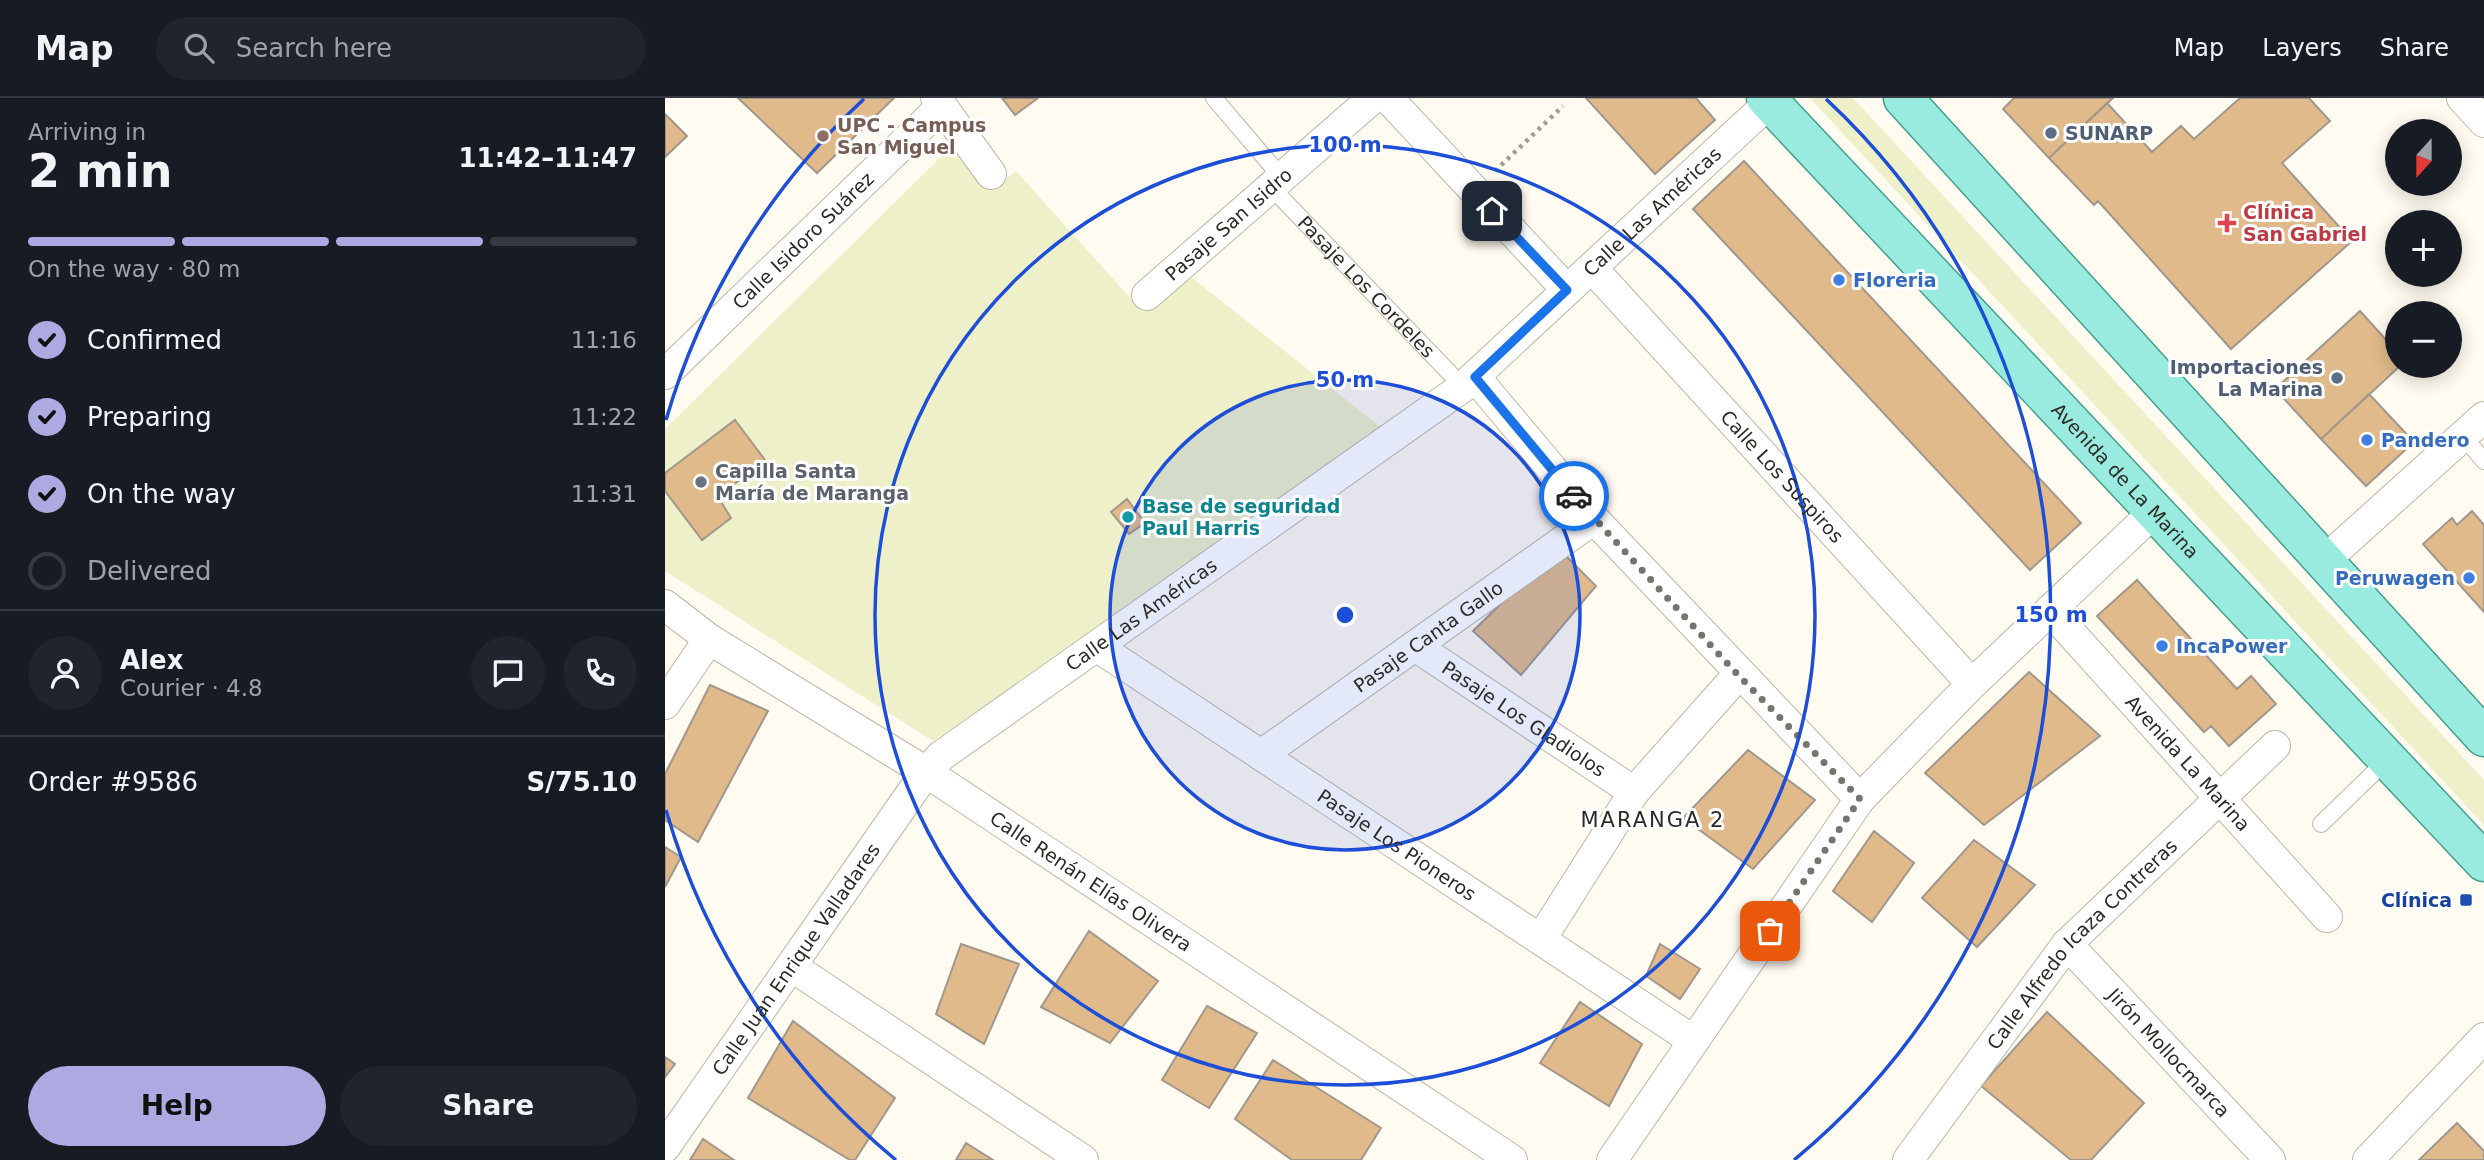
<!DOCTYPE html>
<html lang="en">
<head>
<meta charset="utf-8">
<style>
	:root { --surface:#171b24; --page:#20242c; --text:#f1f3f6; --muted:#9ea1a6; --line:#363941; --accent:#adaae2 }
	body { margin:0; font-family:"DejaVu Sans",sans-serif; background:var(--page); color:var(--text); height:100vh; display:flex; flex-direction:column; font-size:26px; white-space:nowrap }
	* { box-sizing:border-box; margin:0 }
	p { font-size:23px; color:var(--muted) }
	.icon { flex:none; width:38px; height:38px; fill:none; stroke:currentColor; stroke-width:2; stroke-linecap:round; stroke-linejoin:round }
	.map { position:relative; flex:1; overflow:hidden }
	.sheet { display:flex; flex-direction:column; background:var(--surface); width:665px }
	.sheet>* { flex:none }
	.needle { width:46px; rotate:201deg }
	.tools { position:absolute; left:1720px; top:21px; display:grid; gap:14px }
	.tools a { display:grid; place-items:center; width:77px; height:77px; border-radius:50%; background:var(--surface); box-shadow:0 4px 18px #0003; font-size:35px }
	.pin { position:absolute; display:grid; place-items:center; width:60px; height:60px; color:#fff; margin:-30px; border-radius:14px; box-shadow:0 4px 10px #0006 }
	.courier { position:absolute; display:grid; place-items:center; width:70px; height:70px; margin:-35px; border:5px solid #1a73e8; border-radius:50%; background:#fff; color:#222; box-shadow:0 2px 9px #0007 }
	.head em { font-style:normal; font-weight:600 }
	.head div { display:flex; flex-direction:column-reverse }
	.head { display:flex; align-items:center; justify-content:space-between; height:119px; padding:0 28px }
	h1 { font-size:46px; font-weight:600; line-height:52px }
	.bar { display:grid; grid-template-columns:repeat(4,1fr); gap:10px 7px; align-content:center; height:84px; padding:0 28px }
	.bar i { height:9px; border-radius:5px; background:var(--line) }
	.bar .current { background:var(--accent) }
	.bar p { grid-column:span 4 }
	.line { display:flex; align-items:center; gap:18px; padding:0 28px; border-top:2px solid var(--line) }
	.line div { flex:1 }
	.round { display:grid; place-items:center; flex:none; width:74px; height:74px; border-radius:37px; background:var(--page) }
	ol { padding:0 28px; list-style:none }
	li { display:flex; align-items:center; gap:21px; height:77px }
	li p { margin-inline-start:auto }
	li .icon { padding:7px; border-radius:50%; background:var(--accent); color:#111; stroke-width:4 }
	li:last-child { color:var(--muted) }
	li i { width:38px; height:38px; border:4px solid var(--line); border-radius:50% }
	.button { display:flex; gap:14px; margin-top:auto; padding:14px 28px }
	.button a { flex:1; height:80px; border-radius:42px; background:var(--accent); color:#111; font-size:28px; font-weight:600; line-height:80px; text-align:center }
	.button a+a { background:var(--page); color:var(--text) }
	header { display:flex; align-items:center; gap:42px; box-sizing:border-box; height:98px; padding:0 35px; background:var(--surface); border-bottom:2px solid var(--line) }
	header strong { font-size:33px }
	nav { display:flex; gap:38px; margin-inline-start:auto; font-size:24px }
	.search { width:490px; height:63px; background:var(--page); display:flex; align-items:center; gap:18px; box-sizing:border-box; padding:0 24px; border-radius:38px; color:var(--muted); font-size:26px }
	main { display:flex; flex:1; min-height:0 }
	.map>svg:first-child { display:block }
	.green { fill:#edf0c8 }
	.building { fill:#e1ba8b; stroke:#a1978c; stroke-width:2 }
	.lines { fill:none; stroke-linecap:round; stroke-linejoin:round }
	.service-casing { stroke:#bbb7a9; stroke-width:18 }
	.minor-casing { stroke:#bbb7a9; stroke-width:32 }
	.primary-casing { stroke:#469f8f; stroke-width:41 }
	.path { stroke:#9e9c93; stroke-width:4.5; stroke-dasharray:3.5 5; stroke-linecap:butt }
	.service { stroke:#fff; stroke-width:16 }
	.minor { stroke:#fff; stroke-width:30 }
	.primary { stroke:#98ebde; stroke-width:38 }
	.done { stroke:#76746c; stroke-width:7; stroke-dasharray:0 12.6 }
	.route { stroke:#1a73e8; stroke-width:9 }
	.ring { fill:none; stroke:#1d4ed8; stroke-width:3.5 }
	.service-dot { fill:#5c6f8a; stroke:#fff; stroke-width:2.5 }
	.education-dot { fill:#8d6e63; stroke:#fff; stroke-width:2.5 }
	.health-dot { fill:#e0444e; stroke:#fff; stroke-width:2.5 }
	.shop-dot { fill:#3f7fe0; stroke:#fff; stroke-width:2.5 }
	.worship-dot { fill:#6b7280; stroke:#fff; stroke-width:2.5 }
	.culture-dot { fill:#0f9aa8; stroke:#fff; stroke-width:2.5 }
	.transit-dot { fill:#1a4fb4; stroke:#fff; stroke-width:2.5 }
	.labels { text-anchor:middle; stroke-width:6; stroke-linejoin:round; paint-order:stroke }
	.education-label { font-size:19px; font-weight:bold; fill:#785e54; stroke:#fff; text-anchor:start }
	.service-label { font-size:19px; font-weight:bold; fill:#4e5e75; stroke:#fff; text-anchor:start }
	.street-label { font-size:19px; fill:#2c2b25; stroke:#fff }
	.health-label { font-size:19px; font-weight:bold; fill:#be3a42; stroke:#fff; text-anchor:start }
	.shop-label { font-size:19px; font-weight:bold; fill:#366cbe; stroke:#fff; text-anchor:start }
	.worship-label { font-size:19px; font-weight:bold; fill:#5b616d; stroke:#fff; text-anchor:start }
	.culture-label { font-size:19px; font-weight:bold; fill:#0d838f; stroke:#fff; text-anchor:start }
	.transit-label { font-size:19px; font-weight:bold; fill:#164399; stroke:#fff; text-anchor:end }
	.neighbourhood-label { font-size:21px; letter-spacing:2px; fill:#2c2b25; stroke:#fff }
	.centre { fill:#1d4ed8; stroke:#fff; stroke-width:3.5 }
	.ring-label { font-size:21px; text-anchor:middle; font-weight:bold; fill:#1d4ed8; stroke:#fff; stroke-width:6; stroke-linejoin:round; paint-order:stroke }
</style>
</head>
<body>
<header>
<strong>Map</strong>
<div class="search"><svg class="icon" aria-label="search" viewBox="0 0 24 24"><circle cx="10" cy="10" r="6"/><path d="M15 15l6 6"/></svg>Search here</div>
<nav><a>Map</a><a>Layers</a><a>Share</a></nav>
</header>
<main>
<section class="sheet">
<div class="head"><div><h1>2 min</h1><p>Arriving in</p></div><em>11:42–11:47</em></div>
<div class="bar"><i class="current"></i><i class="current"></i><i class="current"></i><i></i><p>On the way · 80 m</p></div>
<ol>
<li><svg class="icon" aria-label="check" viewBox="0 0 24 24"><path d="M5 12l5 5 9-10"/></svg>Confirmed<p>11:16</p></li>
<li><svg class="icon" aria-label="check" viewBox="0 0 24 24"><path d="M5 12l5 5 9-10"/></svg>Preparing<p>11:22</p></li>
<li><svg class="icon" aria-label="check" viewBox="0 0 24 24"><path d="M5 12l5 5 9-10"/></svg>On the way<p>11:31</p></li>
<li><i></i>Delivered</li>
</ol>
<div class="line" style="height:126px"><a class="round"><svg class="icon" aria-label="person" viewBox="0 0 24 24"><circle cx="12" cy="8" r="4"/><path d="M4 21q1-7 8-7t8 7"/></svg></a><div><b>Alex</b><p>Courier · 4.8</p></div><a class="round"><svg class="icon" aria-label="chat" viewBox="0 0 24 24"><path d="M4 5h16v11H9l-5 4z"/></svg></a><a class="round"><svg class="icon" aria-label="phone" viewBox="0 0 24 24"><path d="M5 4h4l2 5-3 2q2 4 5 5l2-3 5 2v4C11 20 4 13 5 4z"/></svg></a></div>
<div class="line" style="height:91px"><div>Order #9586</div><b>S/75.10</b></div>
<div class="button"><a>Help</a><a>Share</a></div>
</section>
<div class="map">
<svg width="1819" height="1062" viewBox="0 0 1819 1062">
	<rect width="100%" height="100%" fill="#fffbf0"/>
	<path class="green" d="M1145,0H1188L1819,682V727Z
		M287,48L326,93L351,73L478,214L526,179L722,334L268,643L0,473V331Z"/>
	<path class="building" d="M73,0H229L152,75Z
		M337,0H373L350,17Z
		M921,0H1031L1050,22L990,76Z
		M1349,0H1448L1384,60L1338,11Z
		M1575,0H1644L1665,23L1617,65L1687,143L1566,251L1433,103L1429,107L1384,60L1442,5L1487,54L1516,28L1529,41Z
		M0,16L22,38L0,59Z
		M1079,63L1416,425L1365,472L1028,111Z
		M1695,213L1732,254V268H1735L1656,341L1610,291Z
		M1704,296L1749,344L1701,388L1656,341Z
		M70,322L100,362L53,399L66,420L37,442L0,393V375Z
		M462,401L480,425L464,436L446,414Z
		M1807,413L1819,427V514L1758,446L1787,420L1792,427Z
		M893,450L931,488L856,577L808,533Z
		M1472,482L1572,591L1586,578L1611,606L1564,648L1546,628L1539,634L1432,518Z
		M1364,574L1435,638L1319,727L1260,675Z
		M45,587L103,613L33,744L0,722V676Z
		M1083,652L1150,702L1088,771L1018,720Z
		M1209,733L1249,765L1207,824L1168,793Z
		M1309,742L1370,787L1312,849L1257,800Z
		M0,749L16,759L0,789Z
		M424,833L493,883L445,945L376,909Z
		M296,846L354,866L319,946L271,916Z
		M995,846L1035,871L1015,901L981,878Z
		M915,904L977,946L944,1008L875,965Z
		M542,908L592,935L544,1010L497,982Z
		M1382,914L1479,1005L1426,1062H1406L1316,988Z
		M128,923L230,1000L190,1062H185L83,1000Z
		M0,959L10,966L0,979Z
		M608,962L716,1030L696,1062H627L570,1021Z
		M1792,1025L1819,1053V1062H1754Z
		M38,1041L69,1062H25Z
		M301,1045L328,1062H291Z"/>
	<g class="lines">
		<defs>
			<g id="service">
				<path d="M549,0L617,80"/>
				<path id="s1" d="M606,89L798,289"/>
				<path d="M1798,338L1819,363"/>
				<path d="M1656,726L1723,661"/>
			</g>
			<g id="minor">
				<path d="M271,0L326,76"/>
				<path d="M723,0L902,192"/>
				<path d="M1797,0L1819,24"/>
				<path id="s2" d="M927,170L1307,586"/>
				<path id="s3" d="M482,197L708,0"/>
				<path id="s4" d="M0,276L277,8"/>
				<path d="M810,279L929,421L1195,701"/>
				<path d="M1659,463L1819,319"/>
				<path id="s5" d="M0,507L44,541L261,674L847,1062"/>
				<path id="s6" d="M1385,512L1662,819"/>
				<path id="s7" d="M750,548L969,694"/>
				<path id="s8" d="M434,550L1029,943"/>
				<path d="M0,606L44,541"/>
				<path id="s9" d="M596,657L929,421"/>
				<path d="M876,841L969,694L1073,577"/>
				<path id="s10" d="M1402,846L1605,1062"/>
				<path d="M126,868L418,1062"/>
				<path id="s11" d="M0,1049L261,674L276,658L798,289L1105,4"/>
				<path d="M947,1062L1195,701L1307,586L1490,413"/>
				<path id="s12" d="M1243,1062L1402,846L1610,648"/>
				<path d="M1703,1062L1819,940"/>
			</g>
			<g id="primary">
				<path id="s13" d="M1101,0L1819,764"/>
				<path d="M1238,0L1819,639"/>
			</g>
		</defs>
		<use href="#service" class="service-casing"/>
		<use href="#minor" class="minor-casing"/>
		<use href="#primary" class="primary-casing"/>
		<path class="path" d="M830,73L898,8"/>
		<use href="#service" class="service"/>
		<use href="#minor" class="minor"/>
		<use href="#primary" class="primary"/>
	</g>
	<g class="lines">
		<path class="done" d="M909,398L1073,577L1195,701L1105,833"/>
		<path class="route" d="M827,113L902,192L810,279L909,398"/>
	</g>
	<circle cx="680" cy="517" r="235" fill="#1d4ed8" fill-opacity=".12"/>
	<g class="ring">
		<circle cx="680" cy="517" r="235"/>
		<circle cx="680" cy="517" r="470"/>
		<path d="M231 1062A706 706 0 0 1 1 712M1 322A706 706 0 0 1 199 1M1161 1A706 706 0 0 1 1129 1062"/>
	</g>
	<g class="service-dot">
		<circle cx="1386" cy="35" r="7"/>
		<circle cx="1672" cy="280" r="7"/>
	</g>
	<circle class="education-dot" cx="158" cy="38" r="7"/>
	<path class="health-dot" d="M1558.5 114.5h7v7h7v7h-7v7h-7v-7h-7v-7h7z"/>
	<g class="shop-dot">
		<circle cx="1174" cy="182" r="7"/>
		<circle cx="1702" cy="342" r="7"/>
		<circle cx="1804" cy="480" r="7"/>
		<circle cx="1497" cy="548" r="7"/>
	</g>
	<circle class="worship-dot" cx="36" cy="384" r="7"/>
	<circle class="culture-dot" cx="463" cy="419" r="7"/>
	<rect class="transit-dot" x="1794" y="795" width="14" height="14" rx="3.5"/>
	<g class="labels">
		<g class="education-label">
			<text x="172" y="34">UPC - Campus<tspan x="172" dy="22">San Miguel</tspan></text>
		</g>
		<g class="service-label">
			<text x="1400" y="42">SUNARP</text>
			<text x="1658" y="276" text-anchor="end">Importaciones<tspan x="1658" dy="22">La Marina</tspan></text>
		</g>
		<g class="street-label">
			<text dy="7" stroke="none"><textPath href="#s11" startOffset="1376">Calle Las Américas</textPath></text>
			<text dy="7" stroke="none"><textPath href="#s3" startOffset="108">Pasaje San Isidro</textPath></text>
			<text dy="7" stroke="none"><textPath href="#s4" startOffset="192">Calle Isidoro Suárez</textPath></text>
			<text dy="7" stroke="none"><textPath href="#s1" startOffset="138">Pasaje Los Cordeles</textPath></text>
			<text dy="7" stroke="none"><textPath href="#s2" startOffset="282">Calle Los Suspiros</textPath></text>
			<text dy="7" stroke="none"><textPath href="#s13" startOffset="525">Avenida de La Marina</textPath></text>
			<text dy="7" stroke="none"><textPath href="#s11" startOffset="724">Calle Las Américas</textPath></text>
			<text dy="7" stroke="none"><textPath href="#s9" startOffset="205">Pasaje Canta Gallo</textPath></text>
			<text dy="7" stroke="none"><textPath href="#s7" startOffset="131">Pasaje Los Gladiolos</textPath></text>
			<text dy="7" stroke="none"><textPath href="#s6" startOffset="206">Avenida La Marina</textPath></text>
			<text dy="7" stroke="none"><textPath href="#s8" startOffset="357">Pasaje Los Pioneros</textPath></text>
			<text dy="7" stroke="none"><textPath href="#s5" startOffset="508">Calle Renán Elías Olivera</textPath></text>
			<text dy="7" stroke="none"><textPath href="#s12" startOffset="278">Calle Alfredo Icaza Contreras</textPath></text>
			<text dy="7" stroke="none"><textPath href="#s11" startOffset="229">Calle Juan Enrique Valladares</textPath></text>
			<text dy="7" stroke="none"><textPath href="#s10" startOffset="149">Jirón Mollocmarca</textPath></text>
		</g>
		<g class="health-label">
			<text x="1578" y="121">Clínica<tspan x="1578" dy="22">San Gabriel</tspan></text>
		</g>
		<g class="shop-label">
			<text x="1188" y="189">Floreria</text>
			<text x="1716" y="349">Pandero</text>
			<text x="1790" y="487" text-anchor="end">Peruwagen</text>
			<text x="1511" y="555">IncaPower</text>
		</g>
		<g class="worship-label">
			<text x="50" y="380">Capilla Santa<tspan x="50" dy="22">María de Maranga</tspan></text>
		</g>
		<g class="culture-label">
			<text x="477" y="415">Base de seguridad<tspan x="477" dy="22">Paul Harris</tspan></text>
		</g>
		<g class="transit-label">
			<text x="1787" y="809">Clínica</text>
		</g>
		<g class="neighbourhood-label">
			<text x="988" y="729">MARANGA 2</text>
		</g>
	</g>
	<circle cx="680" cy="517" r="10" class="centre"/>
	<g class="ring-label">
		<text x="680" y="54">100 m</text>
		<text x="680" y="289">50 m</text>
		<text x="1386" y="524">150 m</text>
	</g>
</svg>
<div class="tools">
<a><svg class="needle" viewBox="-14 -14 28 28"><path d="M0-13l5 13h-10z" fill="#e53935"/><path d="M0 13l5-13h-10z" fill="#9ea1a6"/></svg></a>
<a>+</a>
<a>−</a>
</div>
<div class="pin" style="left:1105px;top:833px;background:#ea580c"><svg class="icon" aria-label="bag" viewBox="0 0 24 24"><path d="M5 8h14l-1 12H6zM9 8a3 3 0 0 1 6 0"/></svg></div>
<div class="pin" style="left:827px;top:113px;background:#1f2937"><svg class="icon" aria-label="home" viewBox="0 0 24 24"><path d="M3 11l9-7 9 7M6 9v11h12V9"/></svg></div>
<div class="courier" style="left:909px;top:398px"><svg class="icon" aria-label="car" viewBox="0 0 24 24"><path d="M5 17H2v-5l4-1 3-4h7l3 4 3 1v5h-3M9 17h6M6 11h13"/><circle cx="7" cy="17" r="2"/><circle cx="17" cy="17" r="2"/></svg></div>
</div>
</main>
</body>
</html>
